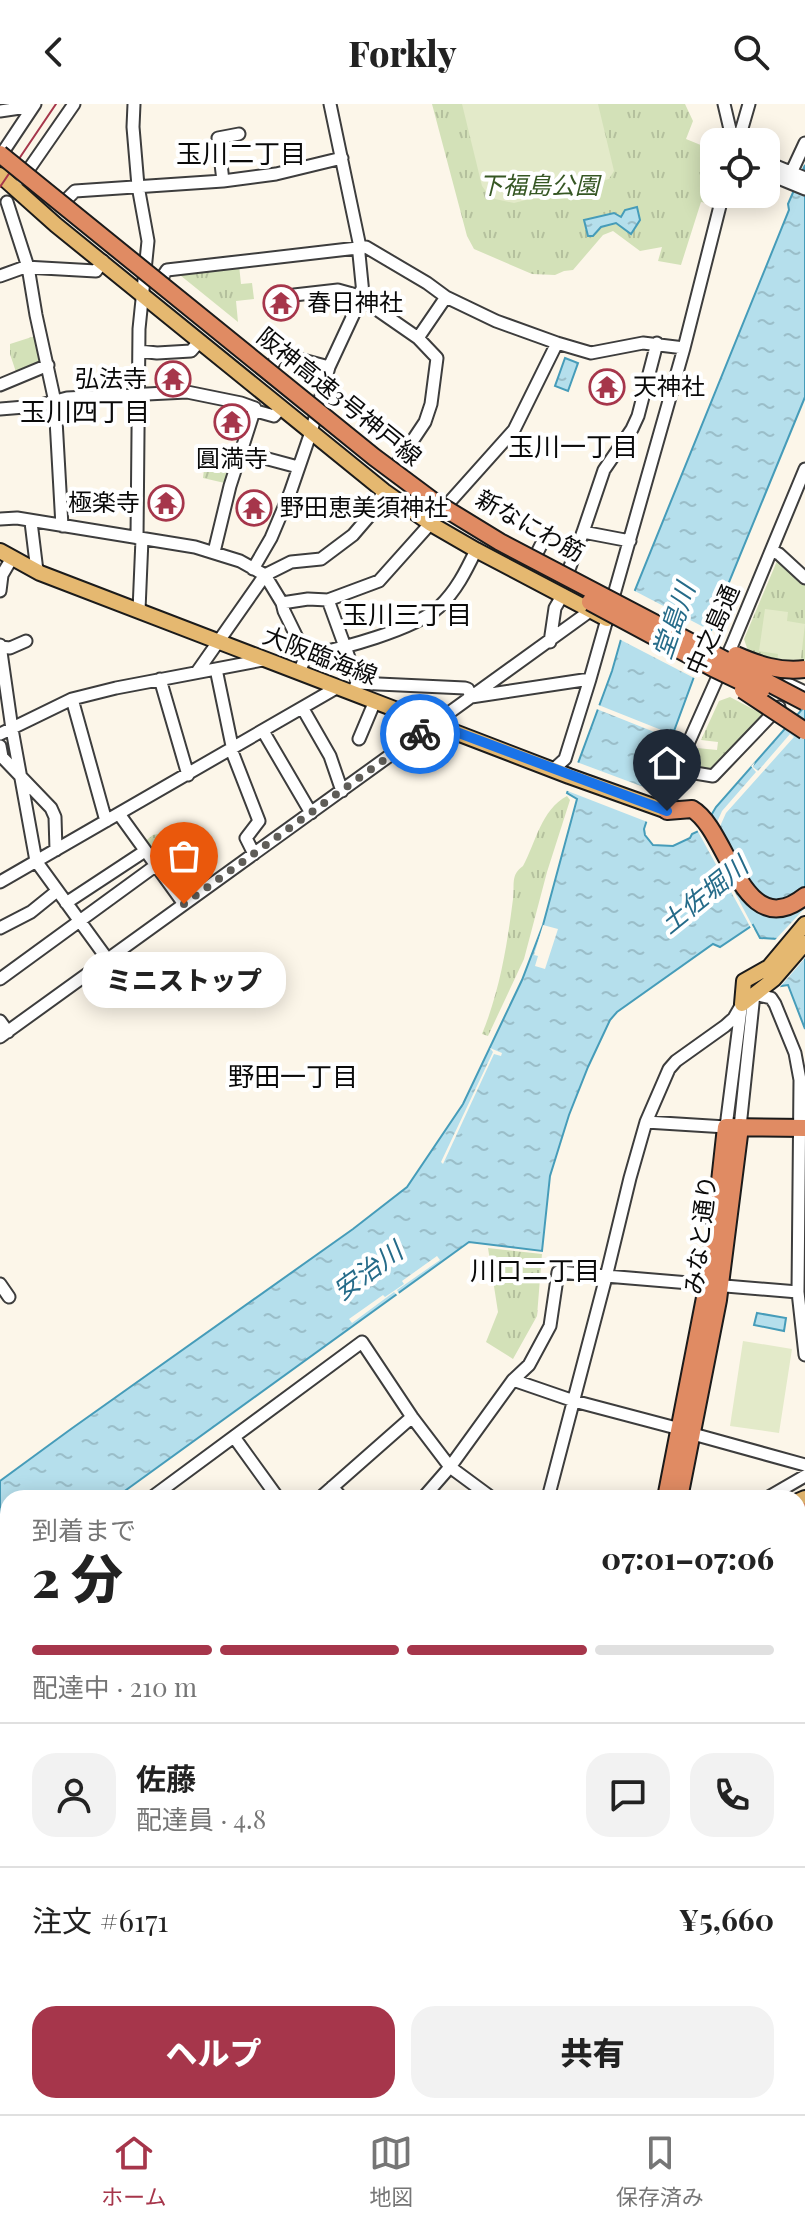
<!DOCTYPE html>
<html lang="ja">
<head>
<meta charset="utf-8">
<style>
	:root { --surface:#fff; --page:#f2f2f2; --text:#222; --muted:#767676; --line:#e0e0e0; --accent:#a6364b }
	body { margin:0; font-family:"Playfair Display","Noto Sans JP",serif; background:var(--page); color:var(--text); height:100vh; display:flex; flex-direction:column; font-size:30px; white-space:nowrap }
	* { box-sizing:border-box; margin:0 }
	p { font-size:26px; color:var(--muted) }
	.icon { flex:none; width:44px; height:44px; fill:none; stroke:currentColor; stroke-width:2; stroke-linecap:round; stroke-linejoin:round }
	.map { position:relative; flex:1; overflow:hidden }
	.details { position:absolute; left:0px; top:1386px; width:806px; height:624px; display:flex; flex-direction:column; background:var(--surface); border-radius:24px 24px 0 0; box-shadow:0 4px 20px #0003 }
	.details>* { flex:none }
	.controls { position:absolute; left:700px; top:24px; display:grid; gap:16px }
	.controls a { display:grid; place-items:center; width:80px; height:80px; border-radius:16px; background:var(--surface); box-shadow:0 4px 20px #0003; font-size:40px }
	.pin { position:absolute; display:grid; place-items:center; width:68px; height:68px; color:#fff; margin:-82px -34px; border-radius:50% 50% 50% 0; rotate:-45deg; box-shadow:0 0 8px #0007 }
	.pin .icon { rotate:45deg }
	.courier { position:absolute; display:grid; place-items:center; width:80px; height:80px; margin:-40px; border:6px solid #1a73e8; border-radius:50%; background:#fff; color:#222; box-shadow:0 2px 10px #0007 }
	.bubble { position:absolute; height:56px; border-radius:24px; background:var(--surface); box-shadow:0 4px 20px #0003; font-size:26px; font-weight:800; line-height:56px; text-align:center }
	.overview em { font-style:normal; font-weight:800 }
	.overview div { display:flex; flex-direction:column-reverse }
	.overview { display:flex; align-items:center; justify-content:space-between; height:136px; padding:0 32px }
	h1 { font-size:52px; font-weight:800; line-height:60px }
	.bar { display:grid; grid-template-columns:repeat(4,1fr); gap:12px 8px; align-content:center; height:96px; padding:0 32px }
	.bar i { height:10px; border-radius:6px; background:var(--line) }
	.bar .on { background:var(--accent) }
	.bar p { grid-column:span 4 }
	.line { display:flex; align-items:center; gap:20px; padding:0 32px; border-top:2px solid var(--line) }
	.line div { flex:1 }
	.round { display:grid; place-items:center; flex:none; width:84px; height:84px; border-radius:24px; background:var(--page) }
	.primary-button { display:flex; gap:16px; margin-top:auto; padding:16px 32px }
	.primary-button a { flex:1; height:92px; border-radius:24px; background:var(--accent); color:#fff; font-size:32px; font-weight:800; line-height:92px; text-align:center }
	.primary-button a+a { background:var(--page); color:var(--text) }
	header { display:flex; justify-content:space-between; align-items:center; height:104px; padding:0 32px; background:var(--surface); font-size:36px; font-weight:800 }
	.menu { display:flex; justify-content:space-around; align-items:center; height:112px; border-top:2px solid var(--line); background:var(--surface); font-size:22px; color:var(--muted) }
	.menu a { display:grid; justify-items:center; gap:4px }
	.menu .on { color:var(--accent) }
	.map>svg:first-child { display:block }
	.park { fill:url(#park-tufts) }
	.pitch { fill:#e3eac9 }
	.water { fill:url(#water-ripples); stroke:#469cb9; stroke-width:2 }
	.pier { fill:#fcf6e9 }
	.lines { fill:none; stroke-linecap:round; stroke-linejoin:round }
	.minor-casing { stroke:#3d3d3d; stroke-width:15 }
	.major-casing { stroke:#1b1b1b; stroke-width:18 }
	.highway-casing { stroke:#1b1b1b; stroke-width:20 }
	.minor { stroke:#fff; stroke-width:11 }
	.major { stroke:#e5b870; stroke-width:14 }
	.highway { stroke:#e08b63; stroke-width:16 }
	.rail { stroke:#a6364b; stroke-width:2 }
	.highway-bridge-casing { stroke:#1b1b1b; stroke-width:20; stroke-linecap:butt }
	.highway-bridge { stroke:#e08b63; stroke-width:16 }
	.done { stroke:#5f5d58; stroke-width:8; stroke-dasharray:0 14.4 }
	.route { stroke:#1a73e8; stroke-width:10 }
	.labels { text-anchor:middle; stroke-width:8; stroke-linejoin:round; paint-order:stroke }
	.park-label { font-size:24px; font-style:italic; fill:#365724; stroke:#fff }
	.poi-label { font-size:24px; fill:#0a0a0a; stroke:#fff; text-anchor:start }
	.street-label { font-size:24px; fill:#0a0a0a; stroke:#fff }
	.neighbourhood-label { font-size:26px; fill:#0a0a0a; stroke:#fff }
	.water-label { font-size:26px; font-style:italic; fill:#256b89; stroke:#fff }
</style>
</head>
<body>
<header><svg class="icon" aria-label="back" viewBox="0 0 24 24"><path d="M15 5l-7 7 7 7"/></svg>Forkly<svg class="icon" aria-label="search" viewBox="0 0 24 24"><circle cx="10" cy="10" r="6"/><path d="M15 15l6 6"/></svg></header>
<div class="map">
<svg width="805" height="2010" viewBox="0 0 805 2010">
	<defs>
		<pattern id="park-tufts" width="24" height="20" patternUnits="userSpaceOnUse" patternTransform="scale(2)"><rect width="24" height="20" fill="#d3e1b8"/><path d="M3 7l-1-3M5 7V3M7 7l1-3M15 17l-1-3M17 17v-4M19 17l1-3" fill="none" stroke="#b4c09d"/></pattern>
		<pattern id="water-ripples" width="26" height="14" patternUnits="userSpaceOnUse" patternTransform="scale(2)"><rect width="26" height="14" fill="#b5dfec"/><path d="M2 4q2-2 4 0t4 0M15 11q2-2 4 0t4 0" fill="none" stroke="#9abec9"/></pattern>
	</defs>
	<rect width="100%" height="100%" fill="#fcf6e9"/>
	<path class="park" d="M432,0H685L693,17L686,35L708,44L706,58L714,61V90L711,100L701,98L681,161L658,157L662,143L640,147L613,127L603,131L573,166L564,167L555,171L532,170L474,145L467,132Z
		M239,161L241,180L252,179L254,195L236,197L238,218L175,167Z
		M38,231L44,259L19,270L16,268L10,250V240Z
		M205,357L234,363L229,380L203,374Z
		M777,457L805,481V573L803,574L748,547L744,535Z
		M730,593L766,612L712,669L693,663L691,658L697,644L717,646L718,638L701,636L719,597Z
		M567,692L570,696L547,768L524,855L488,932L482,930C500,886 507,842 513,795C515,781 510,771 523,762C536,738 541,706 567,692Z
		M163,729L193,737L199,757L208,772L182,790L144,738L153,731Z
		M488,1144L542,1150L537,1212L513,1255L486,1238L498,1208Z
		M805,1771V1860L798,1853V1783Z
		M0,1867L8,1868V1922L0,1921Z
		M798,1899L805,1905V2010H656L661,2002H798Z"/>
	<path class="pitch" d="M462,0H598L614,67L609,75L514,99L495,95L487,89L482,82Z
		M765,505L788,508L787,517L805,520L800,562L777,559L778,550L759,547Z
		M743,1237L792,1245L779,1329L730,1322Z
		M805,1796V1844L798,1838V1804Z
		M798,1940L805,1944V2010H694L697,2002H798Z"/>
	<path class="water" d="M805,61V293L711,522L712,524L674,627L671,626L655,669L654,681L658,682L644,725L645,731L653,741L673,742L690,734L692,730L703,725L716,703L805,602V925L788,881L781,882L777,835L760,834L753,821L720,843L713,840L617,908L610,916L588,963L569,1011L550,1072L542,1147L469,1138L115,1394H8V1474L0,1480V1377L71,1325L353,1125L407,1083L463,1000L522,876L543,821L577,695L567,689L612,567L635,486L789,106L788,100Z
		M637,103L640,116L631,130L616,119L601,123L593,132H588L584,116L614,109L621,113L625,106Z
		M565,254L578,259L568,287L555,282Z
		M757,1209L786,1214L784,1227L754,1221Z"/>
	<path class="pier" d="M631,485L715,529L698,576L617,534Z
		M596,600L674,631L672,635L594,604Z
		M790,630L794,633L726,709L718,727L714,725L722,707L756,668L751,662L755,658L753,663L758,667Z
		M574,657L657,688L660,687L650,721V719L565,686Z
		M700,722L754,825L752,826L696,724Z
		M805,804V854L780,883L775,836Z
		M543,821L558,825L545,865L535,862L538,852L534,851Z
		M490,944L502,949L501,952L494,950L443,1060L441,1058L493,948Z
		M437,1152L440,1156L397,1186L400,1191L398,1192L394,1188L352,1219L349,1215L383,1191L385,1193L404,1180L402,1177Z"/>
	<g class="lines">
		<defs>
			<path id="minor" d="M134,0L133,23L138,82L148,137L139,225L137,434
				M724,0L733,38
				M0,7L27,3
				M738,38L749,0
				M5,45L35,0
				M766,58L805,74
				M766,69L805,85
				M791,69L805,39
				M22,75L74,0
				M223,77L218,34L239,30
				M67,95L75,87L223,77L276,70L342,54
				M7,98L28,163L36,211L55,298L62,422
				M0,172L25,163L96,167L103,157
				M163,172L167,166L366,143L427,179L446,193L496,217L557,239L591,249L643,239L684,244
				M294,191L338,186L356,191L418,234L437,254L431,300L425,318L395,363
				M418,234L446,193
				M139,247L157,249L191,247L199,238
				M271,263L278,252L299,255L329,263
				M0,281L48,261
				M0,305L37,302L67,294L187,288L241,299L255,304L230,382L214,448
				M256,307L274,312L281,304
				M242,348L298,363
				M0,415L17,414L195,443L240,457L265,471L282,499L284,507L306,552L299,568
				M31,418L37,467
				M583,428L630,437
				M772,447L779,450L805,474
				M536,451L543,437
				M253,465L271,434L290,389L311,328L329,263L363,190L359,150L360,143L330,0
				M568,468L583,428L604,366L632,325L638,312L657,239
				M0,487L2,471L12,454
				M328,496L356,573L357,579L354,586
				M282,499L308,495L328,496L379,477L514,326L557,239
				M139,506L142,435
				M550,538L555,504L562,492
				M0,541L12,625L36,757L108,856
				M0,543L10,544L26,537
				M306,552C340,545 414,526 439,503C456,487 466,467 476,446
				M216,565L232,642L231,645L259,717L246,734L254,750
				M197,568L265,471L291,458L321,455L353,431L371,410L384,387
				M773,573L805,588
				M160,575L188,671
				M357,579L465,584L468,585L471,593L590,575
				M72,595L106,717
				M303,605L330,652L342,687
				M263,627L311,709
				M0,630L72,595L116,584L263,556
				M359,635L375,597
				M0,642L2,653L51,704L55,713L56,746
				M554,665L565,655L590,575L684,244L723,90
				M677,666L713,672L779,603
				M667,707L683,651L732,541L805,365
				M119,710L184,800
				M0,778L338,583
				M66,799L145,747
				M0,824L31,808L57,787
				M0,875L155,762
				M0,917L8,928
				M0,933L590,507
				M646,1018L726,1023L741,905
				M740,1023L754,890L771,894L775,900L795,949L800,976L798,1188L805,1251
				M0,1180L9,1193
				M513,1276L574,1297L680,1325
				M693,1330L805,1361
				M234,1333L278,1394
				M332,1383L342,1394
				M151,1394L362,1238L412,1313L450,1363L492,1394
				M320,1394L412,1313
				M423,1394L450,1363L513,1276L529,1261L550,1222L558,1168L798,1188
				M548,1394L606,1173L630,1074L646,1018L669,965L676,957L725,922L734,914L742,900
				M767,1394L805,1372
				M798,1474L805,1471
				M0,1504L8,1498
				M0,1537L8,1548
				M798,1544L805,1545
				M798,1565H805
				M0,1633L8,1628
				M798,1681L805,1649
				M0,1682L8,1679
				M0,1802L8,1737
				M0,1865L8,1866
				M798,1876L805,1882
				M0,1927L8,1928
				M399,2002L400,2010
				M447,2002L448,2010
				M493,2002L494,2010
				M27,2010L30,2002
				M109,2010L110,2002
				M357,2010L363,2002
				M649,2010L654,2002"/>
			<path id="major" d="M0,71L56,121L384,387L431,420L476,446L607,515
				M0,447L40,469L569,672L667,707
				M742,900L744,877L769,863L805,820
				M742,900L774,875L805,839
				M798,1397L805,1394
				M798,1452L805,1448
				M183,2010L188,2002
				M256,2010L261,2002"/>
			<path id="highway" d="M667,707L692,705C729,726 742,842 805,792
				M666,1394L710,1168L726,1023L805,1024
				M679,1394L718,1196L740,1023
				M798,1411L805,1407
				M798,1438L805,1434
				M202,2010L209,2002
				M243,2010L248,2002
				M573,2010L574,2002
				M587,2010L588,2002"/>
		</defs>
		<use href="#minor" class="minor-casing"/>
		<use href="#major" class="major-casing"/>
		<use href="#highway" class="highway-casing"/>
		<use href="#minor" class="minor"/>
		<use href="#major" class="major"/>
		<use href="#highway" class="highway"/>
		<path class="rail" d="M0,83L56,0
			M798,1422L805,1418
			M218,2010L223,2002"/>
		<defs>
			<path id="highway-bridge" d="M0,50L374,353L433,397L500,438L805,598
				M590,498L713,564L761,587
				M736,551C759,561 779,568 805,565
				M743,586L805,627"/>
		</defs>
		<use href="#highway-bridge" class="highway-bridge-casing"/>
		<use href="#highway-bridge" class="highway-bridge"/>
	</g>
	<g class="lines">
		<path class="done" d="M184,800L420,630"/>
		<path class="route" d="M420,630L435,620L667,707"/>
	</g>
	<defs>
		<symbol id="temple-ring" viewBox="-11 -11 22 22"><circle r="9.5" fill="#fff" stroke="#a6364b" stroke-width="1.5"/><path d="M0-6L5-2H3V0L6.5 2.5H4V6H1.5V3h-3V6H-4V2.5H-6.5L-3 0V-2H-5Z" fill="#a6364b"/></symbol>
	</defs>
	<g fill-rule="evenodd">
		<use href="#temple-ring" x="261" y="179" width="40" height="40"/>
		<use href="#temple-ring" x="153" y="255" width="40" height="40"/>
		<use href="#temple-ring" x="587" y="263" width="40" height="40"/>
		<use href="#temple-ring" x="212" y="298" width="40" height="40"/>
		<use href="#temple-ring" x="146" y="379" width="40" height="40"/>
		<use href="#temple-ring" x="234" y="384" width="40" height="40"/>
	</g>
	<g class="labels">
		<g class="park-label">
			<text x="539" y="90">下福島公園</text>
		</g>
		<g class="poi-label">
			<text x="307" y="207">春日神社</text>
			<text x="147" y="283" text-anchor="end">弘法寺</text>
			<text x="633" y="291">天神社</text>
			<text x="232" y="363" text-anchor="middle">圓満寺</text>
			<text x="140" y="407" text-anchor="end">極楽寺</text>
			<text x="280" y="412">野田恵美須神社</text>
		</g>
		<g class="street-label">
			<text transform="translate(339 293) rotate(39)" y="8">阪神高速3号神戸線</text>
			<text transform="translate(530 422) rotate(29)" y="8">新なにわ筋</text>
			<text transform="translate(713 526) rotate(-66)" y="8">中之島通</text>
			<text transform="translate(320 552) rotate(21)" y="8">大阪臨海線</text>
			<text transform="translate(701 1131) rotate(-83)" y="8">みなと通り</text>
		</g>
		<g class="neighbourhood-label">
			<text x="241" y="59">玉川二丁目</text>
			<text x="85" y="317">玉川四丁目</text>
			<text x="573" y="352">玉川一丁目</text>
			<text x="407" y="520">玉川三丁目</text>
			<text x="293" y="982">野田一丁目</text>
			<text x="535" y="1176">川口二丁目</text>
		</g>
		<g class="water-label">
			<text transform="translate(674 517) rotate(-71)" y="9">堂島川</text>
			<text transform="translate(704 791) rotate(-39)" y="9">土佐堀川</text>
			<text transform="translate(368 1167) rotate(-36)" y="9">安治川</text>
		</g>
	</g>
</svg>
<div class="controls">
<a><svg class="icon" aria-label="locate" viewBox="0 0 24 24"><circle cx="12" cy="12" r="6"/><path d="M12 2v4M12 18v4M2 12h4M18 12h4"/></svg></a>
</div>
<div class="pin" style="left:184px;top:800px;background:#ea580c"><svg class="icon" aria-label="bag" viewBox="0 0 24 24"><path d="M5 8h14l-1 12H6zM9 8a3 3 0 0 1 6 0"/></svg></div>
<div class="pin" style="left:667px;top:707px;background:#1f2937"><svg class="icon" aria-label="home" viewBox="0 0 24 24"><path d="M3 11l9-7 9 7M6 9v11h12V9"/></svg></div>
<div class="courier" style="left:420px;top:630px"><svg class="icon" aria-label="bike" viewBox="0 0 24 24"><circle cx="6" cy="16" r="4"/><circle cx="18" cy="16" r="4"/><path d="M6 16l4-8h5l3 8M10 8l3 8H6M13 5h3"/></svg></div>
<div class="bubble" style="left:82px;top:848px;width:204px">ミニストップ</div>
<section class="details">
<div class="overview"><div><h1>2 分</h1><p>到着まで</p></div><em>07:01–07:06</em></div>
<div class="bar"><i class="on"></i><i class="on"></i><i class="on"></i><i></i><p>配達中 · 210 m</p></div>
<div class="line" style="height:144px"><a class="round"><svg class="icon" aria-label="person" viewBox="0 0 24 24"><circle cx="12" cy="8" r="4"/><path d="M4 21q1-7 8-7t8 7"/></svg></a><div><b>佐藤</b><p>配達員 · 4.8</p></div><a class="round"><svg class="icon" aria-label="chat" viewBox="0 0 24 24"><path d="M4 5h16v11H9l-5 4z"/></svg></a><a class="round"><svg class="icon" aria-label="phone" viewBox="0 0 24 24"><path d="M5 4h4l2 5-3 2q2 4 5 5l2-3 5 2v4C11 20 4 13 5 4z"/></svg></a></div>
<div class="line" style="height:104px"><div>注文 #6171</div><b>¥5,660</b></div>
<div class="primary-button"><a>ヘルプ</a><a>共有</a></div>
</section>
</div>
<nav class="menu">
<a class="on"><svg class="icon" aria-label="home" viewBox="0 0 24 24"><path d="M3 11l9-7 9 7M6 9v11h12V9"/></svg>ホーム</a>
<a><svg class="icon" aria-label="map" viewBox="0 0 24 24"><path d="M3 6l6-2 6 2 6-2v14l-6 2-6-2-6 2zM9 4v14M15 6v14"/></svg>地図</a>
<a><svg class="icon" aria-label="saved" viewBox="0 0 24 24"><path d="M7 4h10v16l-5-4-5 4z"/></svg>保存済み</a>
</nav>
</body>
</html>
